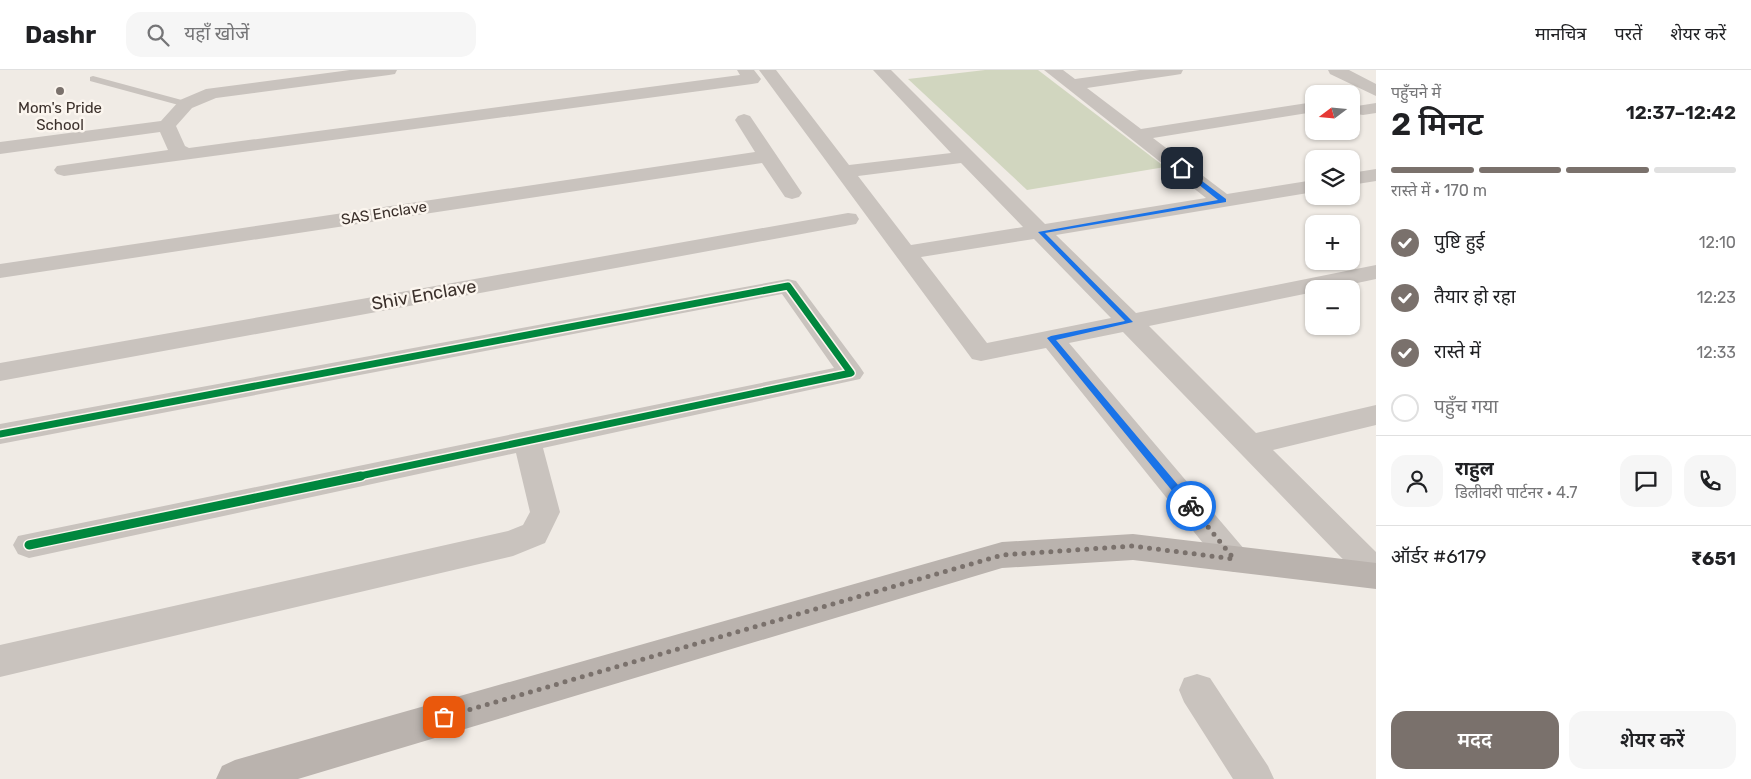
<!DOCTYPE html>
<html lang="hi">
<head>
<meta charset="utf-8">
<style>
	:root { --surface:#fff; --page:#f6f6f6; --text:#202124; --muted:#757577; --line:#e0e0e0; --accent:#7a716c }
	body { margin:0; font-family:Rubik,"Noto Sans Devanagari",sans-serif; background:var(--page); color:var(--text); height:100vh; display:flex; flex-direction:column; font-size:19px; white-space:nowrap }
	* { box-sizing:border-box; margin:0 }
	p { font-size:16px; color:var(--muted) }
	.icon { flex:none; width:28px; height:28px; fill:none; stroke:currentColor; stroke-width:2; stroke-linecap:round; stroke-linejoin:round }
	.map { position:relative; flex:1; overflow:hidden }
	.panel { display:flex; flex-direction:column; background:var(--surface); width:375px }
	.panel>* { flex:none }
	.needle { width:32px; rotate:254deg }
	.fabs { position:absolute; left:1305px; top:15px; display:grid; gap:10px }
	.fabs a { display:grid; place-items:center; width:55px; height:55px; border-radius:10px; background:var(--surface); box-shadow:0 1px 4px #0004; font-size:25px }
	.pin { position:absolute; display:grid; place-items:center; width:42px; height:42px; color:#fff; margin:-21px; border-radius:10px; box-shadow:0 2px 8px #0006 }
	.courier { position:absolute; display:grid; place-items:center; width:50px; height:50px; margin:-25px; border:4px solid #1a73e8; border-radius:50%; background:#fff; color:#222; box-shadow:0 1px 6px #0007 }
	.headline em { font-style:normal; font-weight:600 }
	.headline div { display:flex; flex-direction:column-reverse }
	.headline { display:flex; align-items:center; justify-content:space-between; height:85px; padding:0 15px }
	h1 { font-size:32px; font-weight:600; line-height:38px }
	.bar { display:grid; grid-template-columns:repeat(4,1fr); gap:8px 5px; align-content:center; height:60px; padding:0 15px }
	.bar i { height:6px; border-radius:4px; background:var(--line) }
	.bar .selected { background:var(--accent) }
	.bar p { grid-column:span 4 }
	.line { display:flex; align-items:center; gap:12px; padding:0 15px; border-top:1px solid var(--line) }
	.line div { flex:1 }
	.round { display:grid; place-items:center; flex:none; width:52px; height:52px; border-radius:15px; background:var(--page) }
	ol { padding:0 15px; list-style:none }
	li { display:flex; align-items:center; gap:15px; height:55px }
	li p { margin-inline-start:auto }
	li .icon { padding:5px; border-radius:50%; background:var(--accent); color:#fff; stroke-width:4 }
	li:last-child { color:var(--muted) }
	li i { width:28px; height:28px; border:2px solid var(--line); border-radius:50% }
	.action { display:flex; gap:10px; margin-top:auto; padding:10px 15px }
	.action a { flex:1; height:58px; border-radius:15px; background:var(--accent); color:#fff; font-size:20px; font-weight:600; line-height:58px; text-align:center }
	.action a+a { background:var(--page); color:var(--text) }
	header { display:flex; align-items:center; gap:30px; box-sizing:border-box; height:70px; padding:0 25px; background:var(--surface); border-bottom:1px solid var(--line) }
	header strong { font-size:24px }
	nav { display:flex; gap:28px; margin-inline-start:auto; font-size:18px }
	.search { width:350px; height:45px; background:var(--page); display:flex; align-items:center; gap:12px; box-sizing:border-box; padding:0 18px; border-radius:15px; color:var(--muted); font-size:19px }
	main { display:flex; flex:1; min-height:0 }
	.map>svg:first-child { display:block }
	.green { fill:#d1d6bf }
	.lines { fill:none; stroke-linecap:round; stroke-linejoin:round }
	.lane { fill:#c9c3be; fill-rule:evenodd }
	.street { fill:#c9c3be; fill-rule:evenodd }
	.secondary { fill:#bab3ae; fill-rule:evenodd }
	.cycleway-far1-casing { stroke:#fbf5ee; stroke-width:10 }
	.cycleway-casing { stroke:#fbf5ee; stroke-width:12 }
	.cycleway-far1 { stroke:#00873e; stroke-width:7 }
	.cycleway { stroke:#00873e; stroke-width:9 }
	.route { fill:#1a73e8 }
	.done { stroke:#7a716c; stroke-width:5; stroke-dasharray:0 9 }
	.poi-dot { fill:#7a716c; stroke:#fbf5ee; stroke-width:2 }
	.labels { text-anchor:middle; stroke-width:5; stroke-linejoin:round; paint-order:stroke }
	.far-poi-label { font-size:15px; fill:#3b302b; stroke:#fbf5ee }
	.far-street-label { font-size:15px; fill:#3b302b; stroke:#fbf5ee }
	.street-label { font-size:18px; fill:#3b302b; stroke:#fbf5ee }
</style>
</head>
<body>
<header>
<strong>Dashr</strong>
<div class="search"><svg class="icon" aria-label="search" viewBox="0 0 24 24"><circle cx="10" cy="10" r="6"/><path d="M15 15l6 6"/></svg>यहाँ खोजें</div>
<nav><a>मानचित्र</a><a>परतें</a><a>शेयर करें</a></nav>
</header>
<main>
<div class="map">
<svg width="1376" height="709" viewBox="0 0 1376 709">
	<rect width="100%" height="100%" fill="#f0ebe5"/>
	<path class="green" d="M985,0H1038L1165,97L1027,120L908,9Z"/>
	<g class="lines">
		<path class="lane" d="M93,6L189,32L191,34L186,37L90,11V7Z"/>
		<path class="street" d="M350,0H397L395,4L389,5L216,28L192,38L176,56L185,76L189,78L740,5L737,0H754L761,9L758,13L752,14L64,106L57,104L54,100L57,96L168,80L160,62L0,84V72L161,51L180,30L206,19Z
			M759,0H776L849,95L951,83L873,0H891L1045,154L1206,128L1044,0H1063L1075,9L1140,0H1183L1181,4L1175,5L1087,18L1141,59L1314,32V42L1153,68L1227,124L1314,110V122L1056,165L1136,243L1376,195V209L1329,219H1314V222L1149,256L1256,363L1376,335V355L1273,380L1376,482V516L1365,512L1123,262L1069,273L1245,480L1250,489L1245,498L1234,502L1223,498L1046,278L981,291L972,289ZM961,93L1023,157L911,175L858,106ZM1034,169L1111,248L987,273L921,187Z
			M1328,0H1349L1376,14V26L1330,4Z
			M1376,33V43L1363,45L1357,44L1354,40L1357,36Z
			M744,44L750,46L802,123L799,127L792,129L785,127L762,93L0,208V194L755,82L735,50L738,46Z
			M1376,99V111L1351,115V103Z
			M848,143L856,144L859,149L856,154L0,311V293Z
			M788,209L796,211L860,297L864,303L860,309L543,378L560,442L545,473L513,486L0,607V575L508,461L523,455L530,442L516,383L29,488L18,484L13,475L18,466L834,298L782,224L0,374V354Z
			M1197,604L1210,608L1268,696L1274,709H1233L1184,632L1179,620L1184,608Z"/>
		<path class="secondary" d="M1133,464L1376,493V519L1133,490L1002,498L298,709H216L222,696L235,690L1002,472Z"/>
		<defs>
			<path id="cycleway-far1" d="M0,364L788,216L851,303L355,407"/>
			<path id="cycleway" d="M29,475L361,406"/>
		</defs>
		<use href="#cycleway-far1" class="cycleway-far1-casing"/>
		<use href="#cycleway" class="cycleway-casing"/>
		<use href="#cycleway-far1" class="cycleway-far1"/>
		<use href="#cycleway" class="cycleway"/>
	</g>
	<path class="route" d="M1182,96L1226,129V132L1045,163L1133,252L1056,270L1194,434V439H1187L1047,268L1051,266L1125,251L1038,162L1218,130L1179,99Z"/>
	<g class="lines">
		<path class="done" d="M444,647L1002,485L1133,476L1234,489L1191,436"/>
	</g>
	<circle class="poi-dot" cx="60" cy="21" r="5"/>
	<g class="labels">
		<g class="far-poi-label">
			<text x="60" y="43">Mom's Pride<tspan x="60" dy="17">School</tspan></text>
		</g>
		<g class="far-street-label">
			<text transform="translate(384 143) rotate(-9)" y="5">SAS Enclave</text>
		</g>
		<g class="street-label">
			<text transform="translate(424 225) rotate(-10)" y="6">Shiv Enclave</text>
		</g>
	</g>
</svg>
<div class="fabs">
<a><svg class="needle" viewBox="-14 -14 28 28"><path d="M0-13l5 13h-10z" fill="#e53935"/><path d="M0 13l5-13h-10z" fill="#757577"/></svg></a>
<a><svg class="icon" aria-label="layers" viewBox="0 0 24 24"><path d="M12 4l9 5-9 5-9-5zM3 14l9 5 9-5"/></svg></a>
<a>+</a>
<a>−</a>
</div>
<div class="pin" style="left:444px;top:647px;background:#ea580c"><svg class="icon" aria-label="bag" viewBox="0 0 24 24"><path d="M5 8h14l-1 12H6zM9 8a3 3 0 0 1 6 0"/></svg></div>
<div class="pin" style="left:1182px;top:98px;background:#1f2937"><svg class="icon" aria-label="home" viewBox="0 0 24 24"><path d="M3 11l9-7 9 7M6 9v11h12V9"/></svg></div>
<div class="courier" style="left:1191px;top:436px"><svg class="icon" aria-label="bike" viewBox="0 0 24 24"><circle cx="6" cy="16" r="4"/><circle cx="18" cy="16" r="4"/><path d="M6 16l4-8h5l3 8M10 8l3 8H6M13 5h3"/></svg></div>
</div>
<section class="panel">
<div class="headline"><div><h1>2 मिनट</h1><p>पहुँचने में</p></div><em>12:37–12:42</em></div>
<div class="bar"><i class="selected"></i><i class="selected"></i><i class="selected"></i><i></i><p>रास्ते में · 170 m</p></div>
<ol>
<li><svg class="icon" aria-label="check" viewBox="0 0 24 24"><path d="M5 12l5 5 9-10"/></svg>पुष्टि हुई<p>12:10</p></li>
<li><svg class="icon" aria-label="check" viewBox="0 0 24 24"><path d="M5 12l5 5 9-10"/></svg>तैयार हो रहा<p>12:23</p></li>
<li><svg class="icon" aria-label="check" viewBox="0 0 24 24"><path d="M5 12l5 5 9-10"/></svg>रास्ते में<p>12:33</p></li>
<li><i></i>पहुँच गया</li>
</ol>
<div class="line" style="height:90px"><a class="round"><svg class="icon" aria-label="person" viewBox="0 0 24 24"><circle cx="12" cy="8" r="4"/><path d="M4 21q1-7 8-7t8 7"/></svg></a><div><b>राहुल</b><p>डिलीवरी पार्टनर · 4.7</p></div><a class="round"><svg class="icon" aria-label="chat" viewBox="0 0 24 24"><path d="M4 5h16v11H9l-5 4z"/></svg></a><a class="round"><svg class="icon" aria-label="phone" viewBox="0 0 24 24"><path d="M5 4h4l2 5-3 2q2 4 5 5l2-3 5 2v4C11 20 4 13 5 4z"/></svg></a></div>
<div class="line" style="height:65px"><div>ऑर्डर #6179</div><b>₹651</b></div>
<div class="action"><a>मदद</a><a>शेयर करें</a></div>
</section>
</main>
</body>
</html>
